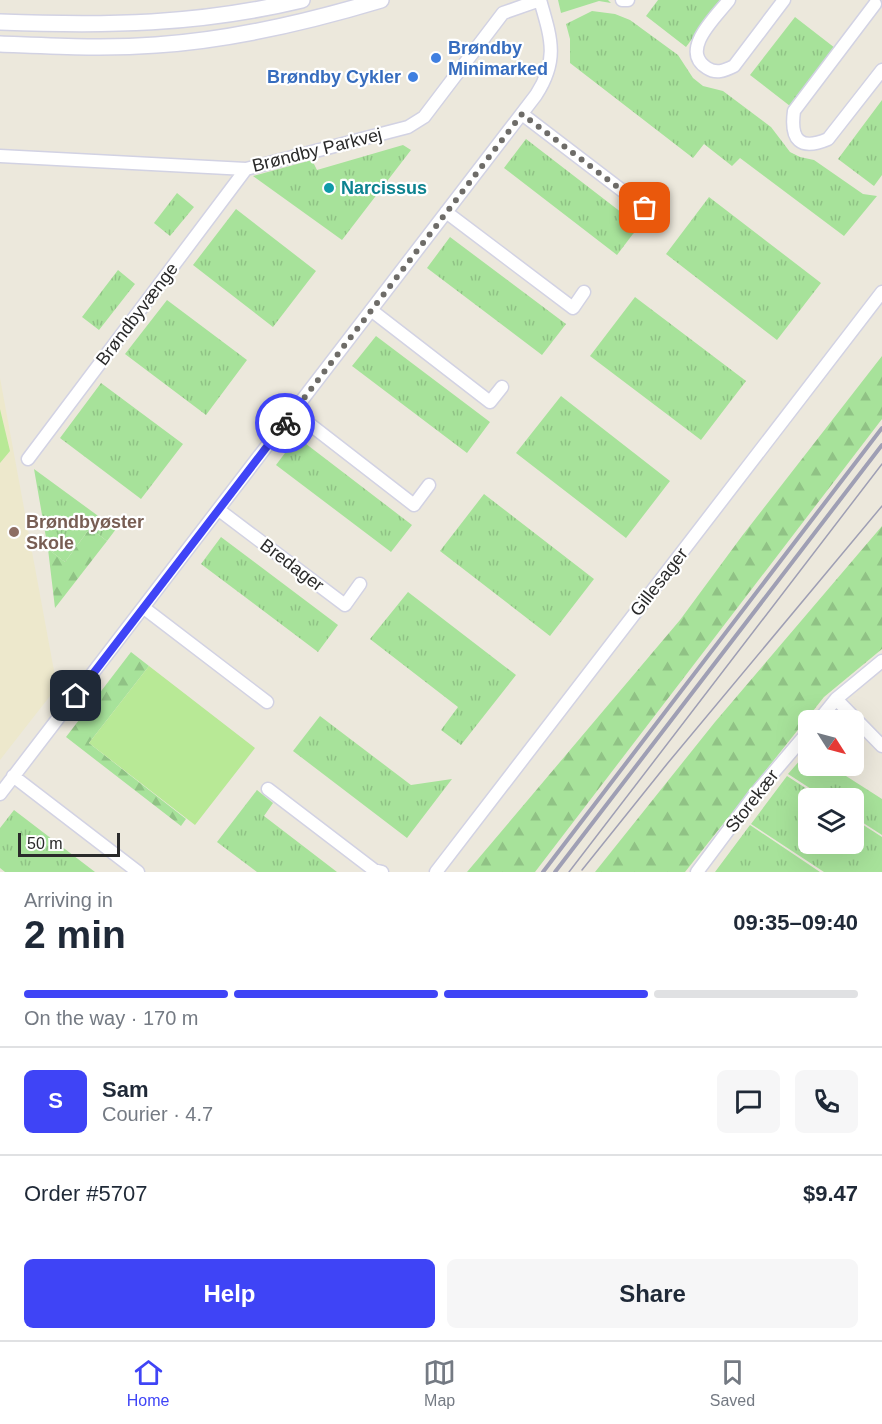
<!DOCTYPE html>
<html lang="en">
<head>
<meta charset="utf-8">
<style>
	:root { --surface:#fff; --page:#f6f6f7; --text:#1f2937; --muted:#747a83; --line:#e0e1e3; --accent:#3f44f6 }
	body { margin:0; font-family:Arial,sans-serif; background:var(--page); color:var(--text); height:100vh; display:flex; flex-direction:column; font-size:22px; white-space:nowrap }
	* { box-sizing:border-box; margin:0 }
	p { font-size:20px; color:var(--muted) }
	.icon { flex:none; width:33px; height:33px; fill:none; stroke:currentColor; stroke-width:2; stroke-linecap:round; stroke-linejoin:round }
	.map { position:relative; height:872px; overflow:hidden }
	.drawer { display:flex; flex-direction:column; background:var(--surface); flex:1 }
	.drawer>* { flex:none }
	.needle { width:39px; rotate:126deg }
	.fabs { position:absolute; left:798px; top:710px; display:grid; gap:12px }
	.fabs a { display:grid; place-items:center; width:66px; height:66px; border-radius:9px; background:var(--surface); box-shadow:0 6px 24px #0002; font-size:30px }
	.scale { position:absolute; left:18px; bottom:15px; width:102px; box-sizing:border-box; padding-left:6px; border:3px solid #2a2a2a; border-top:0; font-size:16px; line-height:21px; white-space:nowrap; color:#2a2a2a; -webkit-text-stroke:4px #fff; paint-order:stroke }
	.pin { position:absolute; display:grid; place-items:center; width:51px; height:51px; color:#fff; margin:-26px; border-radius:12px; box-shadow:0 3px 9px #0006 }
	.courier { position:absolute; display:grid; place-items:center; width:60px; height:60px; margin:-30px; border:4px solid #3f44f6; border-radius:50%; background:#fff; color:#222; box-shadow:0 2px 8px #0007 }
	.summary em { font-style:normal; font-weight:800 }
	.summary div { display:flex; flex-direction:column-reverse }
	.summary { display:flex; align-items:center; justify-content:space-between; height:102px; padding:0 24px }
	h1 { font-size:39px; font-weight:800; line-height:45px }
	.bar { display:grid; grid-template-columns:repeat(4,1fr); gap:9px 6px; align-content:center; height:72px; padding:0 24px }
	.bar i { height:8px; border-radius:4px; background:var(--line) }
	.bar .active { background:var(--accent) }
	.bar p { grid-column:span 4 }
	.line { display:flex; align-items:center; gap:15px; padding:0 24px; border-top:2px solid var(--line) }
	.line div { flex:1 }
	.round { display:grid; place-items:center; flex:none; width:63px; height:63px; border-radius:9px; background:var(--page) }
	.action { display:flex; gap:12px; margin-top:auto; padding:12px 24px }
	.action a { flex:1; height:69px; border-radius:9px; background:var(--accent); color:#fff; font-size:24px; font-weight:800; line-height:69px; text-align:center }
	.action a+a { background:var(--page); color:var(--text) }
	.menu { display:flex; justify-content:space-around; align-items:center; height:84px; border-top:2px solid var(--line); background:var(--surface); font-size:16px; color:var(--muted) }
	.menu a { display:grid; justify-items:center; gap:3px }
	.menu .active { color:var(--accent) }
	.map>svg:first-child { display:block }
	.education { fill:#ede8cc }
	.grass { fill:#a7e29a }
	.forest { fill:url(#forest-firs) }
	.park { fill:url(#park-tufts) }
	.pitch { fill:#b8e996 }
	.lines { fill:none; stroke-linecap:round; stroke-linejoin:round }
	.minor-casing { stroke:#d2d2e3; stroke-width:15 }
	.tertiary-casing { stroke:#d2d2e3; stroke-width:18 }
	.minor { stroke:#fff; stroke-width:12 }
	.tertiary { stroke:#fff; stroke-width:15 }
	.tram { stroke:#9f9fb4; stroke-width:1.5 }
	.rail { stroke:#9f9fb4; stroke-width:4 }
	.done { stroke:#6e6c68; stroke-width:6; stroke-dasharray:0 10.8 }
	.route { stroke:#3f44f6; stroke-width:8 }
	.shop-dot { fill:#3f7fe0; stroke:#fff; stroke-width:2 }
	.culture-dot { fill:#0f9aa8; stroke:#fff; stroke-width:2 }
	.education-dot { fill:#8d6e63; stroke:#fff; stroke-width:2 }
	.labels { text-anchor:middle; stroke-width:4.5; stroke-linejoin:round; paint-order:stroke }
	.shop-label { font-size:18px; font-weight:bold; fill:#366cbe; stroke:#fff; text-anchor:start }
	.street-label { font-size:18px; fill:#2a2a2a; stroke:#fff }
	.culture-label { font-size:18px; font-weight:bold; fill:#0d838f; stroke:#fff; text-anchor:start }
	.education-label { font-size:18px; font-weight:bold; fill:#785e54; stroke:#fff; text-anchor:start }
</style>
</head>
<body>
<div class="map">
<svg width="882" height="872" viewBox="0 0 882 872">
	<defs>
		<pattern id="forest-firs" width="22" height="20" patternUnits="userSpaceOnUse" patternTransform="scale(1.5)"><rect width="22" height="20" fill="#a7e29a"/><path d="M5 1l3.5 6h-7zM16 11l3.5 6h-7z" fill="#90c285"/></pattern>
		<pattern id="park-tufts" width="24" height="20" patternUnits="userSpaceOnUse" patternTransform="scale(1.5)"><rect width="24" height="20" fill="#a7e29a"/><path d="M3 7l-1-3M5 7V3M7 7l1-3M15 17l-1-3M17 17v-4M19 17l1-3" fill="none" stroke="#90c285"/></pattern>
	</defs>
	<rect width="100%" height="100%" fill="#ece8dc"/>
	<path class="education" d="M0,378L57,687L0,760Z"/>
	<path class="grass" d="M558,0H608L611,3L599,1L561,13Z"/>
	<path class="forest" d="M882,356V419L535,872H467L680,620L742,536Z
		M882,526V649L824,697L685,872H595L715,722Z
		M90,528L107,541L55,608L48,549L65,562Z
		M131,652L149,666L89,743L186,819L181,826L66,737Z"/>
	<path class="park" d="M658,0H721L686,47L646,16Z
		M592,11L615,14L630,20L678,55L693,78L703,86L723,91L771,127L790,152L800,157L814,160L863,194L877,196L844,236L740,158L732,166L704,144L693,158L570,63V39L566,24Z
		M795,17L835,48L790,106L750,75Z
		M882,100V175L874,186L838,159Z
		M526,139L639,226L617,255L504,168Z
		M403,145L411,150L342,240L253,176L312,160L317,170Z
		M177,193L194,207L170,236L154,223Z
		M709,197L821,283L777,340L666,254Z
		M236,209L316,271L273,327L193,265Z
		M450,237L566,324L542,355L427,268Z
		M118,270L135,284L99,330L82,317Z
		M635,297L746,381L701,440L590,356Z
		M167,300L247,360L206,415L125,354Z
		M376,336L490,422L467,453L352,366Z
		M101,383L183,444L141,499L60,438Z
		M561,396L670,481L626,538L516,453Z
		M297,437L412,525L391,552L276,465Z
		M34,469L116,529L107,541L90,528L65,562L48,549Z
		M484,494L594,579L550,636L440,551Z
		M221,537L338,625L318,652L201,564Z
		M408,592L516,675L461,745L441,730L458,707L370,639Z
		M320,716L411,785L452,779L407,838L293,751Z
		M808,751V765H853L846,776L882,799V835L854,817V798H825L788,774Z
		M787,776L821,798H808V843H854V819L882,837V872H824L751,824Z
		M257,790L273,803L264,816L337,872H257L217,842Z
		M14,810L95,872H5L0,868V828Z
		M750,825L820,872H715Z"/>
	<path class="pitch" d="M0,409L10,451L0,463Z
		M149,666L255,748L195,825L89,743Z"/>
	<g class="lines">
		<defs>
			<path id="minor" d="M622,0H628
				M729,0C716,17 679,50 707,68C716,74 724,71 734,66L784,0
				M875,4L794,111C790,140 800,151 828,139L882,70
				M522,114L645,208
				M0,156L246,169L408,127L424,117L503,13L540,0
				M446,212L573,308L584,292
				M371,310L490,402L502,387
				M294,412L414,505L429,485
				M28,459L246,169
				M219,510L345,605L360,584
				M144,608L267,702
				M836,699L882,746
				M819,720L836,699L882,661
				M13,776L138,872
				M268,789L374,870L382,872
				M0,794L536,95C559,60 551,38 540,0
				M436,872L882,292
				M697,872L756,793L808,732"/>
			<path id="tertiary" d="M0,22C106,26 198,25 302,0
				M0,44C52,46 104,49 156,45C233,40 308,22 381,0"/>
		</defs>
		<use href="#minor" class="minor-casing"/>
		<use href="#tertiary" class="tertiary-casing"/>
		<use href="#minor" class="minor"/>
		<use href="#tertiary" class="tertiary"/>
		<path class="tram" d="M582,870L667,764L882,506
			M569,872L882,464"/>
		<path class="rail" d="M543,872L882,428
			M555,872L882,445"/>
	</g>
	<g class="lines">
		<path class="done" d="M285,423L522,114L645,208"/>
		<path class="route" d="M76,696L285,423"/>
	</g>
	<g class="shop-dot">
		<circle cx="436" cy="58" r="6"/>
		<circle cx="413" cy="77" r="6"/>
	</g>
	<circle class="culture-dot" cx="329" cy="188" r="6"/>
	<circle class="education-dot" cx="14" cy="532" r="6"/>
	<g class="labels">
		<g class="shop-label">
			<text x="448" y="54">Brøndby<tspan x="448" dy="21">Minimarked</tspan></text>
			<text x="401" y="83" text-anchor="end">Brøndby Cykler</text>
		</g>
		<g class="street-label">
			<text transform="translate(317 150) rotate(-14)" y="6">Brøndby Parkvej</text>
			<text transform="translate(137 314) rotate(-53)" y="6">Brøndbyvænge</text>
			<text transform="translate(292 565) rotate(37)" y="6">Bredager</text>
			<text transform="translate(659 582) rotate(-52)" y="6">Gillesager</text>
			<text transform="translate(752 801) rotate(-52)" y="6">Storekær</text>
		</g>
		<g class="culture-label">
			<text x="341" y="194">Narcissus</text>
		</g>
		<g class="education-label">
			<text x="26" y="528">Brøndbyøster<tspan x="26" dy="21">Skole</tspan></text>
		</g>
	</g>
</svg>
<div class="fabs">
<a><svg class="needle" viewBox="-14 -14 28 28"><path d="M0-13l5 13h-10z" fill="#e53935"/><path d="M0 13l5-13h-10z" fill="#747a83"/></svg></a>
<a><svg class="icon" aria-label="layers" viewBox="0 0 24 24"><path d="M12 4l9 5-9 5-9-5zM3 14l9 5 9-5"/></svg></a>
</div>
<div class="scale">50 m</div>
<div class="pin" style="left:645px;top:208px;background:#ea580c"><svg class="icon" aria-label="bag" viewBox="0 0 24 24"><path d="M5 8h14l-1 12H6zM9 8a3 3 0 0 1 6 0"/></svg></div>
<div class="pin" style="left:76px;top:696px;background:#1f2937"><svg class="icon" aria-label="home" viewBox="0 0 24 24"><path d="M3 11l9-7 9 7M6 9v11h12V9"/></svg></div>
<div class="courier" style="left:285px;top:423px"><svg class="icon" aria-label="bike" viewBox="0 0 24 24"><circle cx="6" cy="16" r="4"/><circle cx="18" cy="16" r="4"/><path d="M6 16l4-8h5l3 8M10 8l3 8H6M13 5h3"/></svg></div>
</div>
<section class="drawer">
<div class="summary"><div><h1>2 min</h1><p>Arriving in</p></div><em>09:35–09:40</em></div>
<div class="bar"><i class="active"></i><i class="active"></i><i class="active"></i><i></i><p>On the way · 170 m</p></div>
<div class="line" style="height:108px"><b class="round" style="background:var(--accent);color:#fff">S</b><div><b>Sam</b><p>Courier · 4.7</p></div><a class="round"><svg class="icon" aria-label="chat" viewBox="0 0 24 24"><path d="M4 5h16v11H9l-5 4z"/></svg></a><a class="round"><svg class="icon" aria-label="phone" viewBox="0 0 24 24"><path d="M5 4h4l2 5-3 2q2 4 5 5l2-3 5 2v4C11 20 4 13 5 4z"/></svg></a></div>
<div class="line" style="height:78px"><div>Order #5707</div><b>$9.47</b></div>
<div class="action"><a>Help</a><a>Share</a></div>
</section>
<nav class="menu">
<a class="active"><svg class="icon" aria-label="home" viewBox="0 0 24 24"><path d="M3 11l9-7 9 7M6 9v11h12V9"/></svg>Home</a>
<a><svg class="icon" aria-label="map" viewBox="0 0 24 24"><path d="M3 6l6-2 6 2 6-2v14l-6 2-6-2-6 2zM9 4v14M15 6v14"/></svg>Map</a>
<a><svg class="icon" aria-label="saved" viewBox="0 0 24 24"><path d="M7 4h10v16l-5-4-5 4z"/></svg>Saved</a>
</nav>
</body>
</html>
